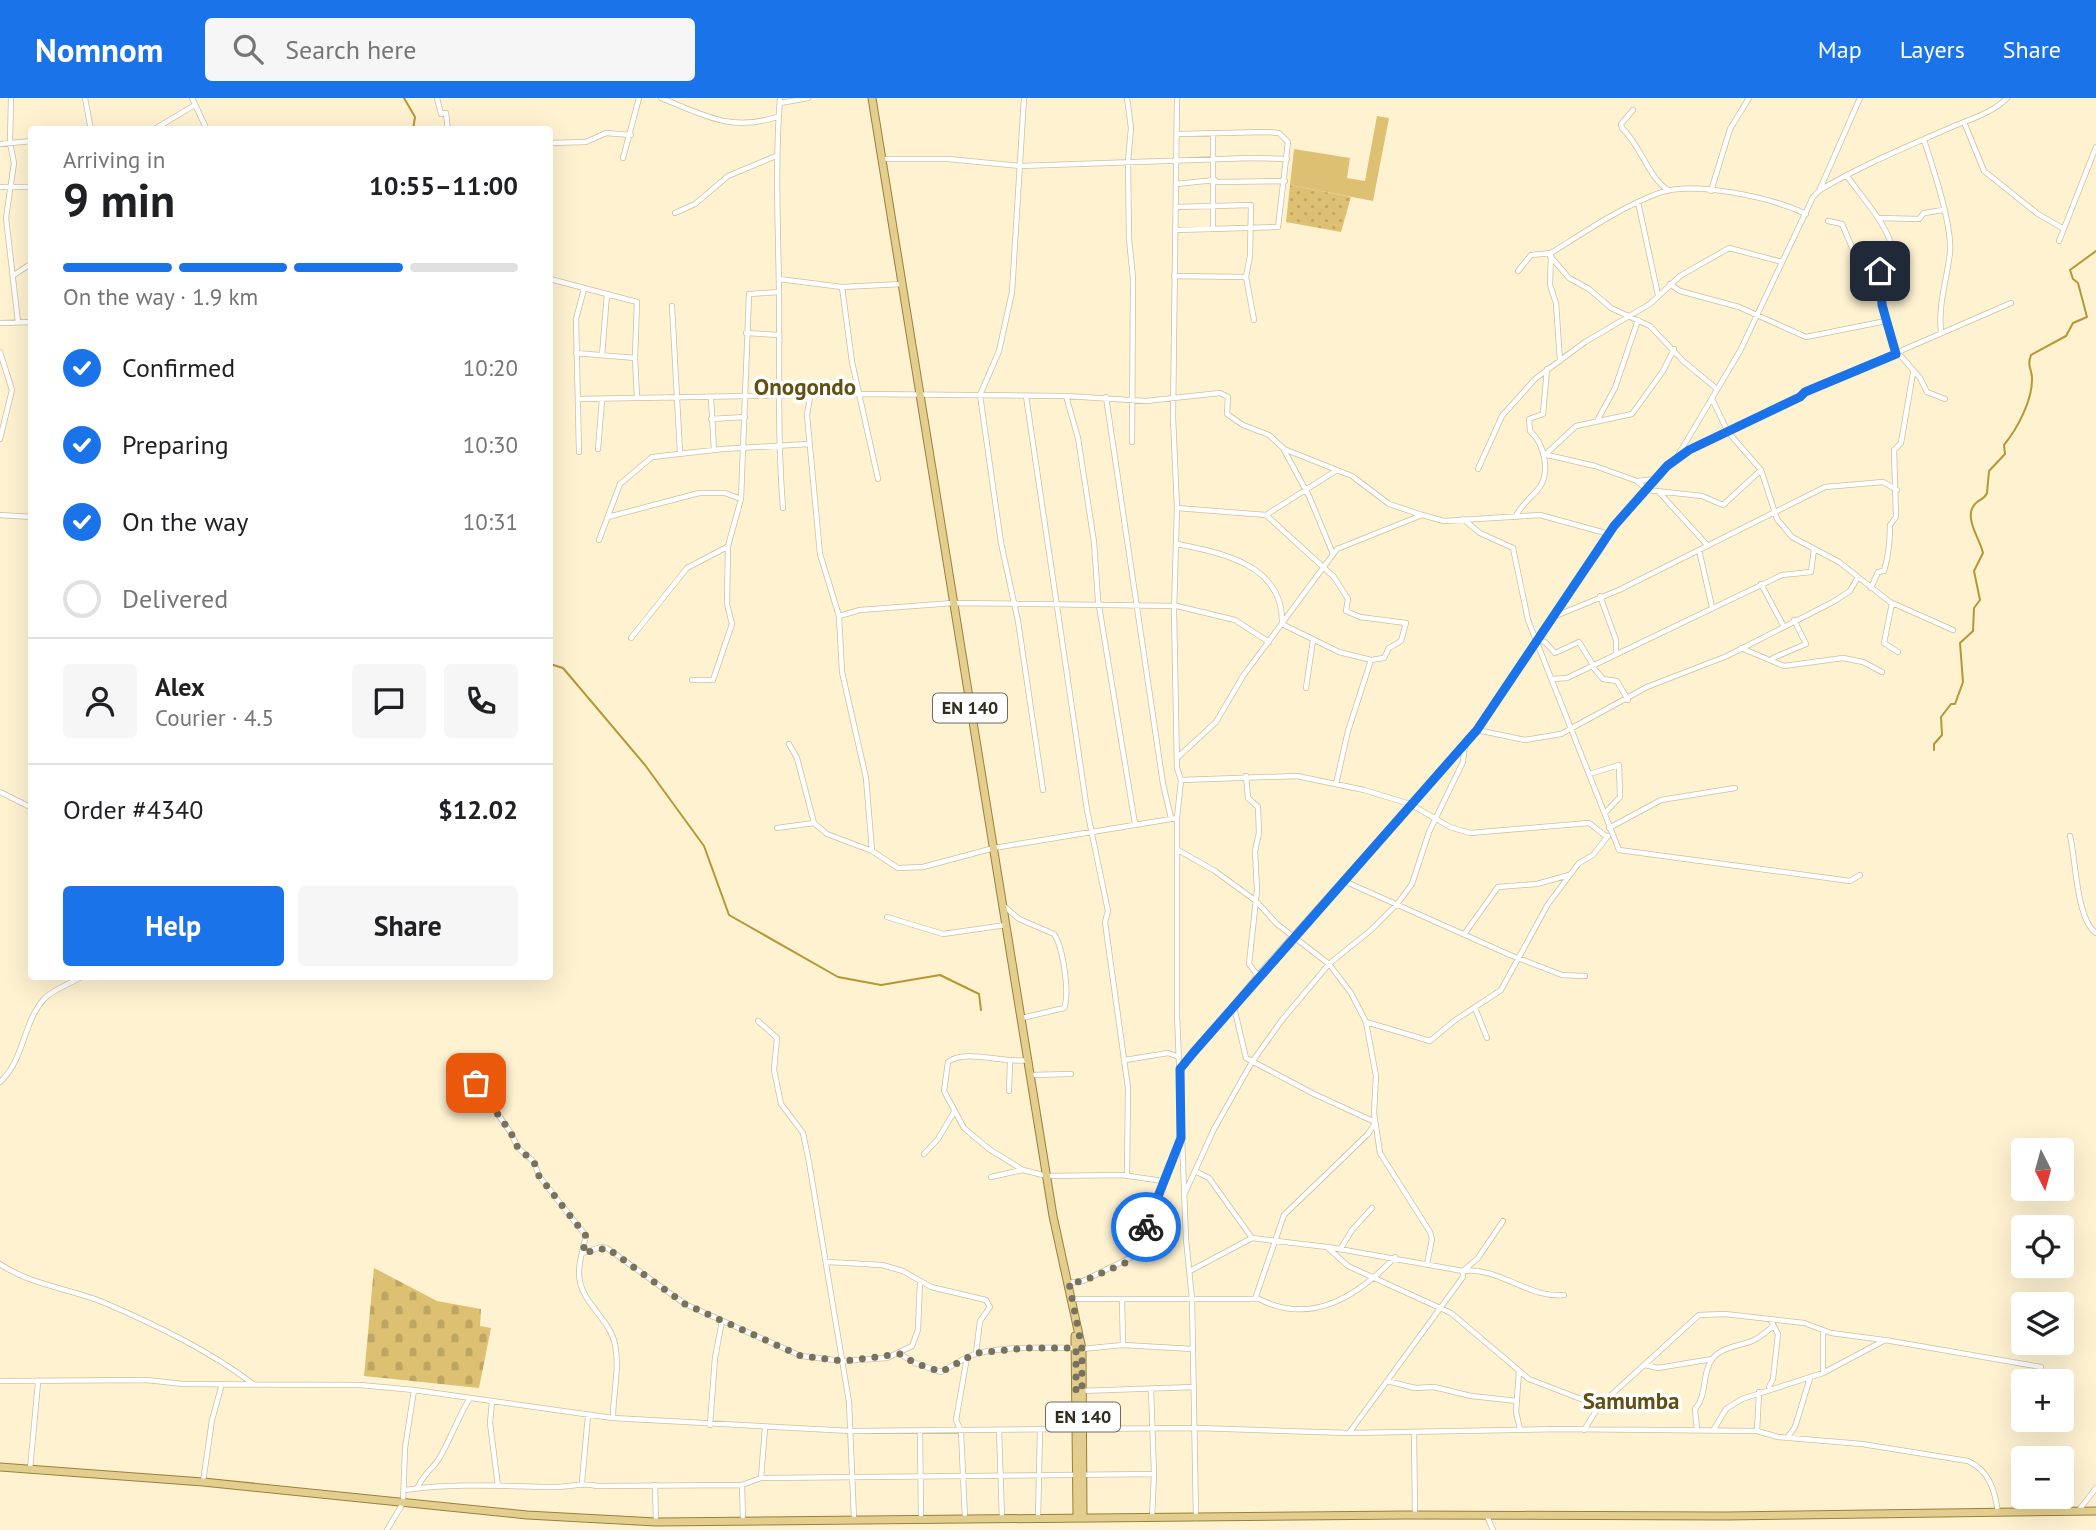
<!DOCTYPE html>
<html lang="en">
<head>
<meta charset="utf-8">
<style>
	:root { --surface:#fff; --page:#f6f6f6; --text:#202124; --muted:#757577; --line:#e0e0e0; --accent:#1a73e8 }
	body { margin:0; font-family:"PT Sans",sans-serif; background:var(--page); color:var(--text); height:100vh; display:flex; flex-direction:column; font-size:26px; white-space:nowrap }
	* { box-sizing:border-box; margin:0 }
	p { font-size:23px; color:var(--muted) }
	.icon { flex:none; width:38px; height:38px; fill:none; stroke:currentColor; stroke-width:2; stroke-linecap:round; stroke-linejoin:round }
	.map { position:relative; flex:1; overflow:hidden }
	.drawer { position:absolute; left:28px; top:28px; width:525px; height:854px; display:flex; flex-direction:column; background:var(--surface); border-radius:7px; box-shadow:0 7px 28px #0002 }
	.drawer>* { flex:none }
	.needle { width:46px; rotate:174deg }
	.controls { position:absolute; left:2011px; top:1040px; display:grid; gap:14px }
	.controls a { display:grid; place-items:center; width:63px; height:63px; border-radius:7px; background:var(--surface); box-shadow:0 7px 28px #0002; font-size:35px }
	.pin { position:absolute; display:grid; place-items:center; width:60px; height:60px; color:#fff; margin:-30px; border-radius:14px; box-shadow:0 4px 10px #0006 }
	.courier { position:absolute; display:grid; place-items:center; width:70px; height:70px; margin:-35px; border:5px solid #1a73e8; border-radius:50%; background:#fff; color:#222; box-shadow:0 2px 9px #0007 }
	.headline em { font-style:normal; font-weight:600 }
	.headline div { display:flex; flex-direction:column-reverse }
	.headline { display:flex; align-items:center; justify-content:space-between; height:119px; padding:0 35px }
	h1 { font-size:46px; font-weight:600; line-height:52px }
	.bar { display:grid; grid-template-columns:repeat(4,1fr); gap:10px 7px; align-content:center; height:84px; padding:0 35px }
	.bar i { height:9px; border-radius:5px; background:var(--line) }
	.bar .selected { background:var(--accent) }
	.bar p { grid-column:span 4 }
	.line { display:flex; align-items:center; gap:18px; padding:0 35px; border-top:2px solid var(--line) }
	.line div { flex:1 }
	.round { display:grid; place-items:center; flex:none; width:74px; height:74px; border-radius:7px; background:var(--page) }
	ol { padding:0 35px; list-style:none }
	li { display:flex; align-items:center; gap:21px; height:77px }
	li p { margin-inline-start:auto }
	li .icon { padding:7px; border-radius:50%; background:var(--accent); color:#fff; stroke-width:4 }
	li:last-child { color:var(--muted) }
	li i { width:38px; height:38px; border:4px solid var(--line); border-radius:50% }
	.action { display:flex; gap:14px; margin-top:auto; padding:14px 35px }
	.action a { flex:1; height:80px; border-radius:7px; background:var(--accent); color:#fff; font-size:28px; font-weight:600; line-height:80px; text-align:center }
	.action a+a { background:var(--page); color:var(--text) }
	header { display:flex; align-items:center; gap:42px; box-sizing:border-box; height:98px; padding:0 35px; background:var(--accent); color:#fff }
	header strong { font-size:33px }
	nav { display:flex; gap:38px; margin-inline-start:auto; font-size:24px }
	.search { width:490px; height:63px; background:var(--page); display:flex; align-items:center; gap:18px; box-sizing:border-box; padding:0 24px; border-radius:7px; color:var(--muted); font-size:26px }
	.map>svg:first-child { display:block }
	.grass { fill:url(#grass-dots) }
	.cemetery { fill:url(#cemetery-stones) }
	.garden { fill:#ddc071 }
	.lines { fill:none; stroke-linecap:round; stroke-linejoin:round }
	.stream { stroke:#b79731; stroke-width:2 }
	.minor-casing { stroke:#cbc0a0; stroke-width:6 }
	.primary-casing { stroke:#998037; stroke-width:9 }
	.minor { stroke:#fff; stroke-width:4.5 }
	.primary { stroke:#e3ce8f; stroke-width:7 }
	.done { stroke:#78715d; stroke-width:7; stroke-dasharray:0 12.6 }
	.route { stroke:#1a73e8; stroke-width:9 }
	.labels { text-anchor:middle; stroke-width:7; stroke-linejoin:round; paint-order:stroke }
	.shield { fill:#fff; stroke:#6e6b62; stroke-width:2 }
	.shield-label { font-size:18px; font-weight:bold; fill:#302c1f }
	.quarter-label { font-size:23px; font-weight:bold; fill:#624f12; stroke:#fff }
</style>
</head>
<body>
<header>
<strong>Nomnom</strong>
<div class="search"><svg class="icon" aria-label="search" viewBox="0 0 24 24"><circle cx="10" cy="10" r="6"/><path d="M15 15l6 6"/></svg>Search here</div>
<nav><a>Map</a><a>Layers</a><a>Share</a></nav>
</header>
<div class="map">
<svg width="2096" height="1432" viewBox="0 0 2096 1432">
	<defs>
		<pattern id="grass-dots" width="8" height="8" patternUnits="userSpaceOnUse" patternTransform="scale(1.75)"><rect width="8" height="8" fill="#ddc071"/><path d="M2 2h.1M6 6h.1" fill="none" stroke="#bea561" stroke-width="1.8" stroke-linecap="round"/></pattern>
		<pattern id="cemetery-stones" width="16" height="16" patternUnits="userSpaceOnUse" patternTransform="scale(1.75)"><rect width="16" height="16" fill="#ddc071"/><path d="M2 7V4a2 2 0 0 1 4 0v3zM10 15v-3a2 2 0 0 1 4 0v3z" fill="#bea561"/></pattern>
	</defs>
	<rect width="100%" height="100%" fill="#fef2d1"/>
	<path class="grass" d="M1290,87L1351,99L1341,134L1286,124Z"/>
	<path class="cemetery" d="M374,1170L437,1203L481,1211L480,1228L491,1230L479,1290L364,1278Z"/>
	<path class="garden" d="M1377,18L1389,20L1373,103L1290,87L1294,51L1350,60L1347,80L1365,83Z"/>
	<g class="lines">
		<path class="stream" d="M404,0L415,19L413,32
			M550,566L563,570L645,667L704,748L729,817L838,879L881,887L940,877L979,896L981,912
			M1934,652V646L1942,637L1941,619L1951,606H1955L1963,584L1960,545L1973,533L1974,510L1980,502L1974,473L1983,455C1980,441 1963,419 1975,406C1979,401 1984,402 1987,395L1989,373L2005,356L2004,347C2017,331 2033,302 2032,279C2031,270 2027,267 2031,257L2066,238L2073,225L2087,219L2078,185L2073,181L2070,172L2096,153"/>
		<defs>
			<path id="minor" d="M11,0L10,45L14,65L6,120L18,224
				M85,0L91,32
				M192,0L207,32
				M437,0L441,16L446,15L448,32
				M661,0C704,17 730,34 777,19
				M780,0C775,64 778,127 779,192C780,265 777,337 783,410
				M1024,0L1012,194L999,253L980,297L1001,445L1018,523L1043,692
				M1127,0L1131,30L1128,64L1129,141L1133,180L1132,344
				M1177,0L1173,319L1177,410L1174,513L1177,670L1181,682L1177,720V915L1186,1141L1192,1201L1196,1420
				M780,5L808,0
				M1633,12L1621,26L1622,30C1641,48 1648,79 1668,92
				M1964,24L1984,73L2038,116L2064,131
				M153,32L193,8
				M1213,35V131
				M1924,42C1933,70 1952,126 1950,154C1947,183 1938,204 1941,235
				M550,45L586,44L606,35L631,37
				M0,46L32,43
				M623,60L639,0
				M882,61H948L1020,68L1251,60L1287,61
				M1847,78C1859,96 1894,133 1892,156C1890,166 1880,171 1878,180L1893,249L1920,280L1927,294L1945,301
				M1215,84L1285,83
				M1176,86L1215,82
				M0,89H32
				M1820,92C1862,67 1909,48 1954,28C1971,21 1994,14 2007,0
				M1711,93L1730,31L1749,0
				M1638,104L1658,197
				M1176,109L1251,107L1250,158L1246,179L1254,222
				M675,115L695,106L728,78L776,58
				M1878,120L1919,121L1924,115L1943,112
				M1828,123L1842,126L1854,154L1880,173
				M1176,132L1278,129L1288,44L1279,35L1267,34L1178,36
				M2059,143L2096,49
				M1551,156L1550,187L1556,205L1560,263
				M1550,158L1569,180L1589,191L1611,210L1650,228L1683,263L1717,291
				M1518,173L1531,157L1551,155C1585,134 1621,109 1659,95C1694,82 1773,100 1806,116
				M14,177L32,165
				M1174,178L1246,179
				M550,181L637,204L635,260L637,300
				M779,181L842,189L902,186
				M1670,186L1680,193L1739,209L1806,239L1886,223
				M842,189L852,264L878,381
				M672,208L680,355
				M0,225L32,224
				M746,235L779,237
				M0,254L12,292L0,341
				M576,255L635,260
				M602,257L607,196
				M1026,298L1087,712L1108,813L1105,824L1128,990L1127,1077
				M1066,298L1078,340L1094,444L1098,502L1135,726
				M810,299L807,317L820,456L839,518L842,574L866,680L872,753
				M1106,299L1163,686L1171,720
				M711,300L714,352
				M578,301L859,296L1066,298L1146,303L1220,295L1228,299L1227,316L1243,327L1269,337L1284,351L1352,378L1389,406L1422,417
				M1712,301L1728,334L1761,372L1777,421L1792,439L1839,464L1890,504L1953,532
				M711,321L745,319
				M1598,321L1615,290L1638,222
				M598,351L602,302
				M1284,352L1309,398L1333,456
				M579,354L576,221L584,191
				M1543,356L1595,368L1637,383L1647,392L1702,398L1723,407L1761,372
				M1546,356L1576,328L1632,316L1663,273L1674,251
				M1677,359L1806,294L2011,205
				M1478,371L1502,318L1535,281L1585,244L1650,206L1680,178L1729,150L1782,164
				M1638,383L1656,381
				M1659,394L1708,448
				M1177,410L1266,417L1334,479L1348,501L1346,513L1360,519L1406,525L1401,543L1389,550L1384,560L1371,562
				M1517,416C1523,405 1532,399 1539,390C1551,374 1544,345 1530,333L1529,321L1543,316L1547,271
				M0,417L32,419
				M1266,417L1337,372
				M608,419L699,395H725L741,401
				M1463,421L1480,435L1513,450L1528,522L1619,752L1850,783L1860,777
				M599,442L620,386L652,359L723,351L809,346
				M1177,446C1223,455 1284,467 1282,526L1339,554L1371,562L1348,633L1336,686
				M1699,452L1712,509
				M1761,486L1783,527
				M1871,490L1878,474L1884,473C1889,457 1890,443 1890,427L1896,419L1894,352L1901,345L1913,275
				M1600,498L1616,542V554
				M1892,505L1884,545L1898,554
				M839,518L860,512L953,505L1177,508L1235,522L1269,544
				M1553,519L1619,492L1825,389L1883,384L1897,392
				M631,540L687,470L727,449
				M1537,542L1545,544L1555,555L1579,544L1593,567
				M1741,550L1784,568L1843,560L1863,564L1882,574
				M1773,560L1806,546L1794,522
				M1592,568L1603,581L1617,583L1628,602
				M1552,581L1567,580L1782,477L1811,474L1814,451
				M692,582H713L732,526L727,506L728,448L741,401L749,196L779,194
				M1306,590L1313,542
				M1477,632L1525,642L1561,636L1647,589L1727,558L1833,504L1850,493L1858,479
				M789,646L797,660L814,725L827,736L872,753L898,770L923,769L994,750L1177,720
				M1178,659L1216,624L1243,578L1337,451L1422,417L1444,423L1540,417L1609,436
				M1589,676L1619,667L1620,699L1605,715
				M1246,678L1248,700L1258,709L1259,735L1255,753L1257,792L1249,866L1258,878
				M1181,682L1297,678L1364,692L1410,706L1450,729L1470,735L1589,725L1607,739
				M0,694L32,710
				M777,730L814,725
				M1609,730L1661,702L1735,690
				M2070,738C2076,761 2076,821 2096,835
				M1178,752L1215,773L1256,803L1277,826L1329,866L1351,895L1366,924L1376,978L1374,1015L1380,1055L1430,1134L1432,1141L1427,1166
				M1344,783L1510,857L1562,877L1585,878
				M1004,808L1019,821L1054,836C1063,849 1070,896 1064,910L1022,920
				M887,819L943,836L1006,827
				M1465,835L1498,789L1537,786L1569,777
				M1234,909L1246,960L1314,996L1375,1024
				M1475,910L1487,940
				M758,923L777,940L774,972L781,1006L803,1035L809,1064L849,1304L854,1421
				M1366,924L1430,943L1454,923L1501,892L1548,806L1579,765L1593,757L1608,738
				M1029,962C1005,966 965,950 948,964L944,993L964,1030L989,1051L1023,1072L1047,1078L1122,1077L1163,1083
				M1125,962L1168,955L1179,959
				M454,967L466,973L476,985L511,1035L518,1050L534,1064L539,1078L586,1138C583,1150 579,1163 579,1175C579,1204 609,1219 615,1246C620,1272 613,1294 613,1320
				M1180,971L1265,869L1477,632L1543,531L1599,454L1614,428L1677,359L1740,253L1813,99L1819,93L1860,0
				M1031,977L1071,976
				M0,984C25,961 22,926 44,901C52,892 72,885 83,878
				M1009,993L1010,964
				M924,1056L938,1041L954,1014
				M1197,1074L1209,1080L1252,1140
				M991,1079L1022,1072
				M1184,1097L1214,1031L1252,964L1282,922L1329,866L1371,832L1398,805L1412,786L1429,734L1463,664L1465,647
				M1328,1149L1463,1173C1498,1168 1529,1201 1564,1197
				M1341,1150L1352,1132L1372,1110
				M583,1155L601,1149L607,1150L685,1206L801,1258L844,1263L887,1260L912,1248L918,1232L920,1183
				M828,1164L882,1167L903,1173L931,1189L986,1202L990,1209L980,1223L976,1255
				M0,1166C30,1187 72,1191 105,1205C156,1227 208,1252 252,1285
				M1190,1173L1252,1140L1327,1149L1348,1168L1451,1215L1529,1281L1599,1308
				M1069,1185L1083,1183L1132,1159L1180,1043
				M1072,1201H1259C1312,1228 1358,1198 1395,1159
				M1122,1201L1123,1247
				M1255,1201L1284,1117L1368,1036L1375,1025
				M1082,1251L1123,1247L1193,1251
				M900,1256L915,1265L941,1274L967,1259
				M1645,1267L1658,1270L1712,1261
				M1519,1273L1516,1314L1520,1331
				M1823,1275V1232
				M0,1283L147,1282L183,1286L360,1287L414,1292L613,1320L851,1333L1196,1330L1349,1335L1563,1331L1757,1333L1778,1339L1862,1346L1968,1363C1990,1373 1995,1393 1998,1415
				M1387,1283L1415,1290L1434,1289L1471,1298L1517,1303
				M1769,1289L1773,1281L1778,1236L1770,1221
				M1151,1291L1154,1376L1152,1420
				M1080,1293L1194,1289
				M492,1304L490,1325L498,1388
				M710,1327L715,1260L722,1223
				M1714,1331L1726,1311L1742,1301L1823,1275L1885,1242L2041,1269
				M999,1332L1002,1421
				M1584,1332L1599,1308L1699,1217L1725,1216L1804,1225L1831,1235L1884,1242
				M1697,1332L1695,1311C1708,1296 1701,1276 1713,1260C1723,1248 1742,1248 1754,1242C1761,1239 1766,1234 1772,1229
				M920,1333L921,1421
				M1757,1333L1759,1294
				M1414,1334L1415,1417
				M1349,1335L1463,1179V1173L1478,1160L1503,1123
				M1787,1340L1795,1329L1810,1280
				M30,1371L38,1285
				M761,1380L765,1330
				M203,1384L212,1322L222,1286
				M582,1384L588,1317
				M655,1387L656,1424
				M742,1387L743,1423
				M418,1389C423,1376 434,1370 440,1359C451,1340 458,1319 470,1300
				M405,1392C454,1385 504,1388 554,1389C570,1389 581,1384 597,1388L742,1387L761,1380L1154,1376
				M2079,1412L2096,1390
				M1487,1418L1493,1432
				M1038,1420L1040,1332
				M965,1421L961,1333L956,1322L967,1259C995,1247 1044,1250 1075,1250
				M387,1432L403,1405L405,1350L414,1292"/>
			<path id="primary" d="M872,0L1053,1118L1082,1251L1083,1419
				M1075,1238L1077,1420
				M0,1369L203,1384L527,1417L656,1424L1406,1417L1726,1418L2096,1413"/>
		</defs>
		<use href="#minor" class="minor-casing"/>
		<use href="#primary" class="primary-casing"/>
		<use href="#minor" class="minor"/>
		<use href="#primary" class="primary"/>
	</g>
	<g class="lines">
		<path class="done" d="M476,985L511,1035L518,1050L534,1064L539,1078L586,1138L583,1155L607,1150L685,1206L801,1258L844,1263L900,1256L915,1265L941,1274L976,1255L1027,1250H1076V1293H1082V1251L1069,1185L1083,1183L1127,1164L1146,1129"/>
		<path class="route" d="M1146,1129L1181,1040L1180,971L1193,955L1477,632L1614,428L1667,368L1689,352L1800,299L1805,294L1896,256L1882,207L1880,173"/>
	</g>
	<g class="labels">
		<g class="shield">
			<rect x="933" y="595.5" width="74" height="29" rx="5"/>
			<rect x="1046" y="1304.5" width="74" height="29" rx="5"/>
		</g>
		<g class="shield-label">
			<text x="970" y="616">EN 140</text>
			<text x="1083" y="1325">EN 140</text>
		</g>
		<g class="quarter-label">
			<text x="805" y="297">Onogondo</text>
			<text x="1631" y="1311">Samumba</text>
		</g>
	</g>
</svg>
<div class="controls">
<a><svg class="needle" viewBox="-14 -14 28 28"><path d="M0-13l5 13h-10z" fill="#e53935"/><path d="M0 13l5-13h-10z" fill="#757577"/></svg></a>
<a><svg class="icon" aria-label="locate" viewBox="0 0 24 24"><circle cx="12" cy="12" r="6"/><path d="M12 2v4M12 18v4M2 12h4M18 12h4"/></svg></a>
<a><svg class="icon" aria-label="layers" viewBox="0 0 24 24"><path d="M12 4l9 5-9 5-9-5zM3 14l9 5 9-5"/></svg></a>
<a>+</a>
<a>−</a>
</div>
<div class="pin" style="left:476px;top:985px;background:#ea580c"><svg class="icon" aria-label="bag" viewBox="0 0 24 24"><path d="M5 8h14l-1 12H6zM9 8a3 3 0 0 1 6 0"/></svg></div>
<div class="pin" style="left:1880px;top:173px;background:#1f2937"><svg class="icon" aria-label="home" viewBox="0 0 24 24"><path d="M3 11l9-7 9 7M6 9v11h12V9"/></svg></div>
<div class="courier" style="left:1146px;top:1129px"><svg class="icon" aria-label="bike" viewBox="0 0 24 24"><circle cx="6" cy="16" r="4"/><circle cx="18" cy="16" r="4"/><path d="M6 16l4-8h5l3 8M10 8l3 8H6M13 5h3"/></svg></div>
<section class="drawer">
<div class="headline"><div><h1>9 min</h1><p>Arriving in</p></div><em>10:55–11:00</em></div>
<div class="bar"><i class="selected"></i><i class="selected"></i><i class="selected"></i><i></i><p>On the way · 1.9 km</p></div>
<ol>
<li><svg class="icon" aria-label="check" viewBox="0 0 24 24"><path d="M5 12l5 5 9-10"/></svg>Confirmed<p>10:20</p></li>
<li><svg class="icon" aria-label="check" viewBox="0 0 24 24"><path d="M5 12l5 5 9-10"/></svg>Preparing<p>10:30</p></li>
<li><svg class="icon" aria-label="check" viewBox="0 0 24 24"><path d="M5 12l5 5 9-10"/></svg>On the way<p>10:31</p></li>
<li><i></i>Delivered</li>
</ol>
<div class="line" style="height:126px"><a class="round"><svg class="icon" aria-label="person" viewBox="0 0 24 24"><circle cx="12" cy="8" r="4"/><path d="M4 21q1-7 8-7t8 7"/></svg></a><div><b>Alex</b><p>Courier · 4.5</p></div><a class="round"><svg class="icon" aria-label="chat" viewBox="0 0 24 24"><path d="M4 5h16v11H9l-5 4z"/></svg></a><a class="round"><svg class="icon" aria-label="phone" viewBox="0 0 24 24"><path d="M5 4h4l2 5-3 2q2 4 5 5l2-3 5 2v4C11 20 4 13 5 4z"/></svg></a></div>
<div class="line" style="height:91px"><div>Order #4340</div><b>$12.02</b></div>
<div class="action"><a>Help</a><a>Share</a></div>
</section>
</div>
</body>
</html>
